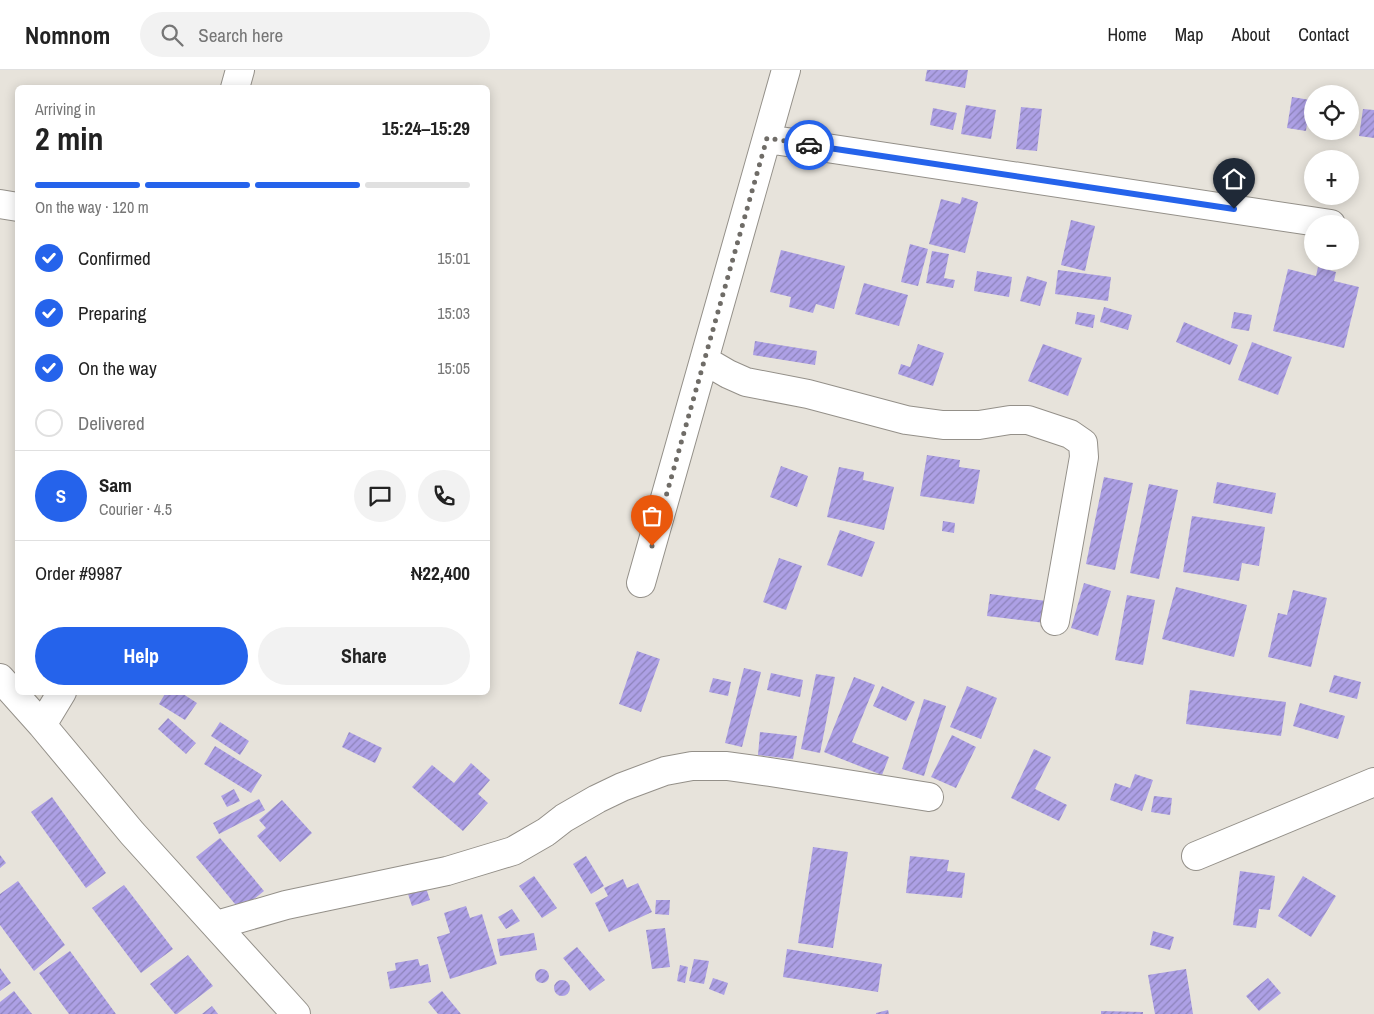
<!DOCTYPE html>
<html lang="en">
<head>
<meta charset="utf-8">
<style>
	:root { --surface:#fff; --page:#f2f2f2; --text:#222; --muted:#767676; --line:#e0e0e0; --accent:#2563eb }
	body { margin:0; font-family:"Archivo Narrow",sans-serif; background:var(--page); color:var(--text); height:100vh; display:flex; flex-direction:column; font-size:19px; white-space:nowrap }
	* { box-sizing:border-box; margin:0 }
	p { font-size:16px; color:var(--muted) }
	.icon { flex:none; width:28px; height:28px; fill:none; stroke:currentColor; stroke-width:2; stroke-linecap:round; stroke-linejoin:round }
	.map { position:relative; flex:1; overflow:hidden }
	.side { position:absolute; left:15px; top:15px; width:475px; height:610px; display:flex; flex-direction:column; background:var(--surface); border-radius:8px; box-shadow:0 2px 12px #0003 }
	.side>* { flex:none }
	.fabs { position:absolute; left:1304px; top:15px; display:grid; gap:10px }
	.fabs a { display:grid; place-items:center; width:55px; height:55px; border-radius:50%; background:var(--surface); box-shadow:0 2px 12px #0003; font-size:25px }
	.pin { position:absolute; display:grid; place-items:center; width:42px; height:42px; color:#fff; margin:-51px -21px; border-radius:50% 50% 50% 0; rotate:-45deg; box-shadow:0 0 5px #0007 }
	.pin .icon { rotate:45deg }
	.courier { position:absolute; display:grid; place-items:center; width:50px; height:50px; margin:-25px; border:4px solid #2563eb; border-radius:50%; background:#fff; color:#222; box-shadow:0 1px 6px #0007 }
	.overview em { font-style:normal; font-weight:700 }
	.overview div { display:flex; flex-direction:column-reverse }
	.overview { display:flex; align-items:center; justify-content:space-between; height:85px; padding:0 20px }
	h1 { font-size:32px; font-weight:700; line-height:38px }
	.bar { display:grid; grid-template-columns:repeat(4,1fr); gap:8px 5px; align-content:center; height:60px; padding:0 20px }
	.bar i { height:6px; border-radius:4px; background:var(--line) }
	.bar .active { background:var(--accent) }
	.bar p { grid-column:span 4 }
	.line { display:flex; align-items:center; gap:12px; padding:0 20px; border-top:1px solid var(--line) }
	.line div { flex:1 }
	.round { display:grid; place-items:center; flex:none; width:52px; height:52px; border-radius:26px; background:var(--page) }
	ol { padding:0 20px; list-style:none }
	li { display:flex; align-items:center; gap:15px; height:55px }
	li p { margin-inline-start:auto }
	li .icon { padding:5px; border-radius:50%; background:var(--accent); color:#fff; stroke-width:4 }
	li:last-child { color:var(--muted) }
	li i { width:28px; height:28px; border:2px solid var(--line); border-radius:50% }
	.button { display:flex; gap:10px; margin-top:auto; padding:10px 20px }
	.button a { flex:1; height:58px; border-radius:30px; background:var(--accent); color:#fff; font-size:20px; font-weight:700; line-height:58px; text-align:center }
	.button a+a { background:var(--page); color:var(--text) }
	header { display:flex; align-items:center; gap:30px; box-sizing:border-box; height:70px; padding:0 25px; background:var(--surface); border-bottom:1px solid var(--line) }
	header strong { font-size:24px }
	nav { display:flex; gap:28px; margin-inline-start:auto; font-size:18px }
	.search { width:350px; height:45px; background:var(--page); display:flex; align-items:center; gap:12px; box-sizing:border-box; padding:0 18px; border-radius:28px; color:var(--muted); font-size:19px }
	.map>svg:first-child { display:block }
	.building { fill:url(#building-hatch) }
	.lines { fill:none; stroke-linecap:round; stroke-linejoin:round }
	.minor-casing { stroke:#949089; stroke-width:30 }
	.minor { stroke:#fff; stroke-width:28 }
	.done { stroke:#6f6c67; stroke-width:5; stroke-dasharray:0 9 }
	.route { stroke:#2563eb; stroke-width:6 }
</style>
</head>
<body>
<header>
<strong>Nomnom</strong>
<div class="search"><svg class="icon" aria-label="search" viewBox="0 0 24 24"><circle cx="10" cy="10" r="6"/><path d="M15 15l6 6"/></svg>Search here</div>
<nav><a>Home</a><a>Map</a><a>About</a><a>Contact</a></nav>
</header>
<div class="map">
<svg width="1374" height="944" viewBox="0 0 1374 944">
	<defs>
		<pattern id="building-hatch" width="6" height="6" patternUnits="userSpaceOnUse" patternTransform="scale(1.25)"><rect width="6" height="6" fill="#ada0e5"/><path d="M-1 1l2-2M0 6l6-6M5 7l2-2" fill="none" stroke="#8d83ba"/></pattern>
	</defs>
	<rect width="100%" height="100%" fill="#e7e3db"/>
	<path class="building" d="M927,0H968L965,18L925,11Z
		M1292,27L1310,30L1306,61L1287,58Z
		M966,35L996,40L991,69L961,64Z
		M1021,37L1042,39L1037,81L1016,79Z
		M933,38L957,43L953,60L930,55Z
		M1363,39L1374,40V68L1359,66Z
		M962,127L978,132L965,183L929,174L941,129L960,134Z
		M1071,150L1095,156L1085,201L1061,195Z
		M910,174L928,179L918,216L901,212Z
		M1350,176H1355L1354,188L1350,187Z
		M781,180L845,196L834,239L816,234L813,243L789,237L791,227L770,222Z
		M932,181L949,184L944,208L955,210L953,218L926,213Z
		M1318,197L1336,202L1334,211L1359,217L1344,278L1273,261L1288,199L1316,206Z
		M1058,200L1111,207L1108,231L1055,224Z
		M977,201L1012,207L1009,227L974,221Z
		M1027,206L1047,212L1040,236L1020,231Z
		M864,213L908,225L899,256L855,244Z
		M1104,237L1132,245L1128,260L1100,252Z
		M1077,242L1095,245L1093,258L1075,254Z
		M1234,242L1252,245L1249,261L1231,258Z
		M1184,252L1238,275L1230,295L1176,272Z
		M755,271L817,281L815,295L753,285Z
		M1252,272L1292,287L1278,325L1238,310Z
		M918,274L944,283L933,316L898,304L901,294L910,297Z
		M1043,274L1082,288L1068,326L1028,311Z
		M927,385L960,390L959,397L980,400L974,434L920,426Z
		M781,396L808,406L797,437L770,427Z
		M839,397L864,402L863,410L894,417L884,460L827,447Z
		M1104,407L1133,413L1115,500L1086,494Z
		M1217,412L1276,423L1272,444L1213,433Z
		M1149,414L1178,420L1159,509L1130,503Z
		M1192,446L1265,457L1259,496L1242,493L1239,511L1183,502Z
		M943,451L955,453L954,463L942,461Z
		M840,460L875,472L862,507L827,495Z
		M779,488L802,496L786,540L763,532Z
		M1084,513L1111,521L1098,566L1071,558Z
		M1176,517L1247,535L1234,587L1162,569Z
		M1293,520L1327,528L1311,597L1268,587L1278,543L1287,545Z
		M990,524L1047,531L1045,553L987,546Z
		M1127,525L1155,530L1143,595L1115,590Z
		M637,581L660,589L641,642L619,634Z
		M744,598L761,602L742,677L725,673Z
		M771,603L803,610L800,627L767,620Z
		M816,604L835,607L820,683L801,679Z
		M1334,605L1361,612L1357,629L1329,622Z
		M854,607L875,615L852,672L889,687L882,705L824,682Z
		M713,608L731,612L728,626L709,622Z
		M882,616L915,632L906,651L873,636Z
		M967,616L997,628L981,669L950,657Z
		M1190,620L1286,632L1281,666L1186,654Z
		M166,622H180L197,633L185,650L159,634Z
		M924,629L946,636L924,706L902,699Z
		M1300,633L1345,646L1338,669L1293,656Z
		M168,648L196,673L186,684L158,659Z
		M220,652L249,671L240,685L211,666Z
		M349,662L382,678L375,693L342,677Z
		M760,662L797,666L793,689L758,685Z
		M952,665L976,677L956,718L931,707Z
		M215,676L262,705L251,723L204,694Z
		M1034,679L1051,687L1035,719L1067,735L1059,751L1011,728Z
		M471,693L490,710L478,724L488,733L463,761L412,717L432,695L454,713Z
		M1135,704L1153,710L1142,741L1110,730L1115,713L1130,718Z
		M234,719L240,731L227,737L221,726Z
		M1154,726L1172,728L1170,745L1151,742Z
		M52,727L106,803L86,818L31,742Z
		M259,729L265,740L219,764L213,753Z
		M282,730L312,763L280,792L257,766L266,758L259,750Z
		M220,768L264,821L240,840L196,787Z
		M813,777L848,782L833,878L798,873Z
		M0,785L6,793L0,798Z
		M586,786L604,816L591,824L573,794Z
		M910,786L949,790L947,801L965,803L962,828L906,823Z
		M1240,801L1275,806L1270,840L1259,839L1256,858L1233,855Z
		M534,806L557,838L542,848L519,816Z
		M1303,806L1336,826L1311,867L1278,846Z
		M623,809L627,818L638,813L652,842L609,862L595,833L608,826L604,818Z
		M18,811L65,875L34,901L0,855V824Z
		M124,815L173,879L141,903L92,838Z
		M426,818L430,830L412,836L408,824Z
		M656,830H670L669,845L655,844Z
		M466,836L470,848L482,844L497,894L450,909L437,867L450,863L444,843Z
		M512,839L520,851L506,859L498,847Z
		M665,858L670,897L652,899L646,860Z
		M1153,861L1174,867L1170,880L1150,875Z
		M534,863L537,880L500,886L497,869Z
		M577,877L605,910L590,921L563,888Z
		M787,879L882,894L878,922L783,907Z
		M70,881L116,944H69L39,903Z
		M188,885L213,916L177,944H175L150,914Z
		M418,889L420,896L428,894L431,912L390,919L387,902L396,900L395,893Z
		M694,889L709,891L704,914L689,911Z
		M680,895L688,897L685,913L677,911Z
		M0,898L11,913L0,921Z
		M535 906a7 7 0 1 1 14 0a7 7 0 1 1-14 0Z
		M1186,899L1193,944H1155L1148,905Z
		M713,908L728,913L724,925L709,919Z
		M1268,908L1281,923L1259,941L1246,926Z
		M554 918a8 8 0 1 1 16 0a8 8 0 1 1-16 0Z
		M14,921L32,944H0V932Z
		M442,921L461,944H438L428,932Z
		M212,936L218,944H202Z
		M888,940L889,944H876V943Z
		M1101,941L1143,942V944H1101Z"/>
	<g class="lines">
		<defs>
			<path id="minor" d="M235,18L240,0
				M767,69L1331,154
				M0,134L18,137
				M704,290L728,304L746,312L808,324L906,350L943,355H979L1010,350H1028L1070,364L1083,373L1084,387L1055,551
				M641,513L786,0
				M0,608L42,655L132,763L296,944
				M42,655L62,622
				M1196,786L1374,712
				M217,855L286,835L447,801L513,781L546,762L564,748L597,729L622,717L665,701L692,696H727L770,702L929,727"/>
		</defs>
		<use href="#minor" class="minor-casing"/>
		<use href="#minor" class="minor"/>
	</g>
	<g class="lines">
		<path class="done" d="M652,476L767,68L809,75"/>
		<path class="route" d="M809,75L1234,139"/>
	</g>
</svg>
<div class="fabs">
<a><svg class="icon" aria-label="locate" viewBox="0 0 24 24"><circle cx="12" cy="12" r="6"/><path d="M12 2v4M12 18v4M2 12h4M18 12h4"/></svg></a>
<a>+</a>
<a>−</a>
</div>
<div class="pin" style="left:652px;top:476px;background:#ea580c"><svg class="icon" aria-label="bag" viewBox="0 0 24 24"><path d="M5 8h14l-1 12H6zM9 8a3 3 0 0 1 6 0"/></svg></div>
<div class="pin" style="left:1234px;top:139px;background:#1f2937"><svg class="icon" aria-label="home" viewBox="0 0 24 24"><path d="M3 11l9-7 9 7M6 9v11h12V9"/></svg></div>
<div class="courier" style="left:809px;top:75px"><svg class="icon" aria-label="car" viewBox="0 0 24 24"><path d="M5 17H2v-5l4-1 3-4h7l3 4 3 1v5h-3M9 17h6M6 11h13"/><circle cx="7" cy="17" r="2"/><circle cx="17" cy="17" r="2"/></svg></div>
<section class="side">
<div class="overview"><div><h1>2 min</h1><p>Arriving in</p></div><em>15:24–15:29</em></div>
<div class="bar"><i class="active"></i><i class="active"></i><i class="active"></i><i></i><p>On the way · 120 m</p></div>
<ol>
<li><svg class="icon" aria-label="check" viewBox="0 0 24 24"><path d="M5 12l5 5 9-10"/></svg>Confirmed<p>15:01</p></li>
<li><svg class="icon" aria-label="check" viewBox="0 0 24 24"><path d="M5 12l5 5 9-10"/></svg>Preparing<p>15:03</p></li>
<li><svg class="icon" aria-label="check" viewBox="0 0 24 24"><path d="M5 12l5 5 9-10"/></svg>On the way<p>15:05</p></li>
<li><i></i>Delivered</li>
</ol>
<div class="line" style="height:90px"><b class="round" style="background:var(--accent);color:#fff">S</b><div><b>Sam</b><p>Courier · 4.5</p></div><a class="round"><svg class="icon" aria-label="chat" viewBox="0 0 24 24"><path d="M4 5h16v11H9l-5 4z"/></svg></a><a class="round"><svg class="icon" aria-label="phone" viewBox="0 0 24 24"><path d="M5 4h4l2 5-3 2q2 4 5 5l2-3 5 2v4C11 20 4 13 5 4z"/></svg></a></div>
<div class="line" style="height:65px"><div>Order #9987</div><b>₦22,400</b></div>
<div class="button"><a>Help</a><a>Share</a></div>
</section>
</div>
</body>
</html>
